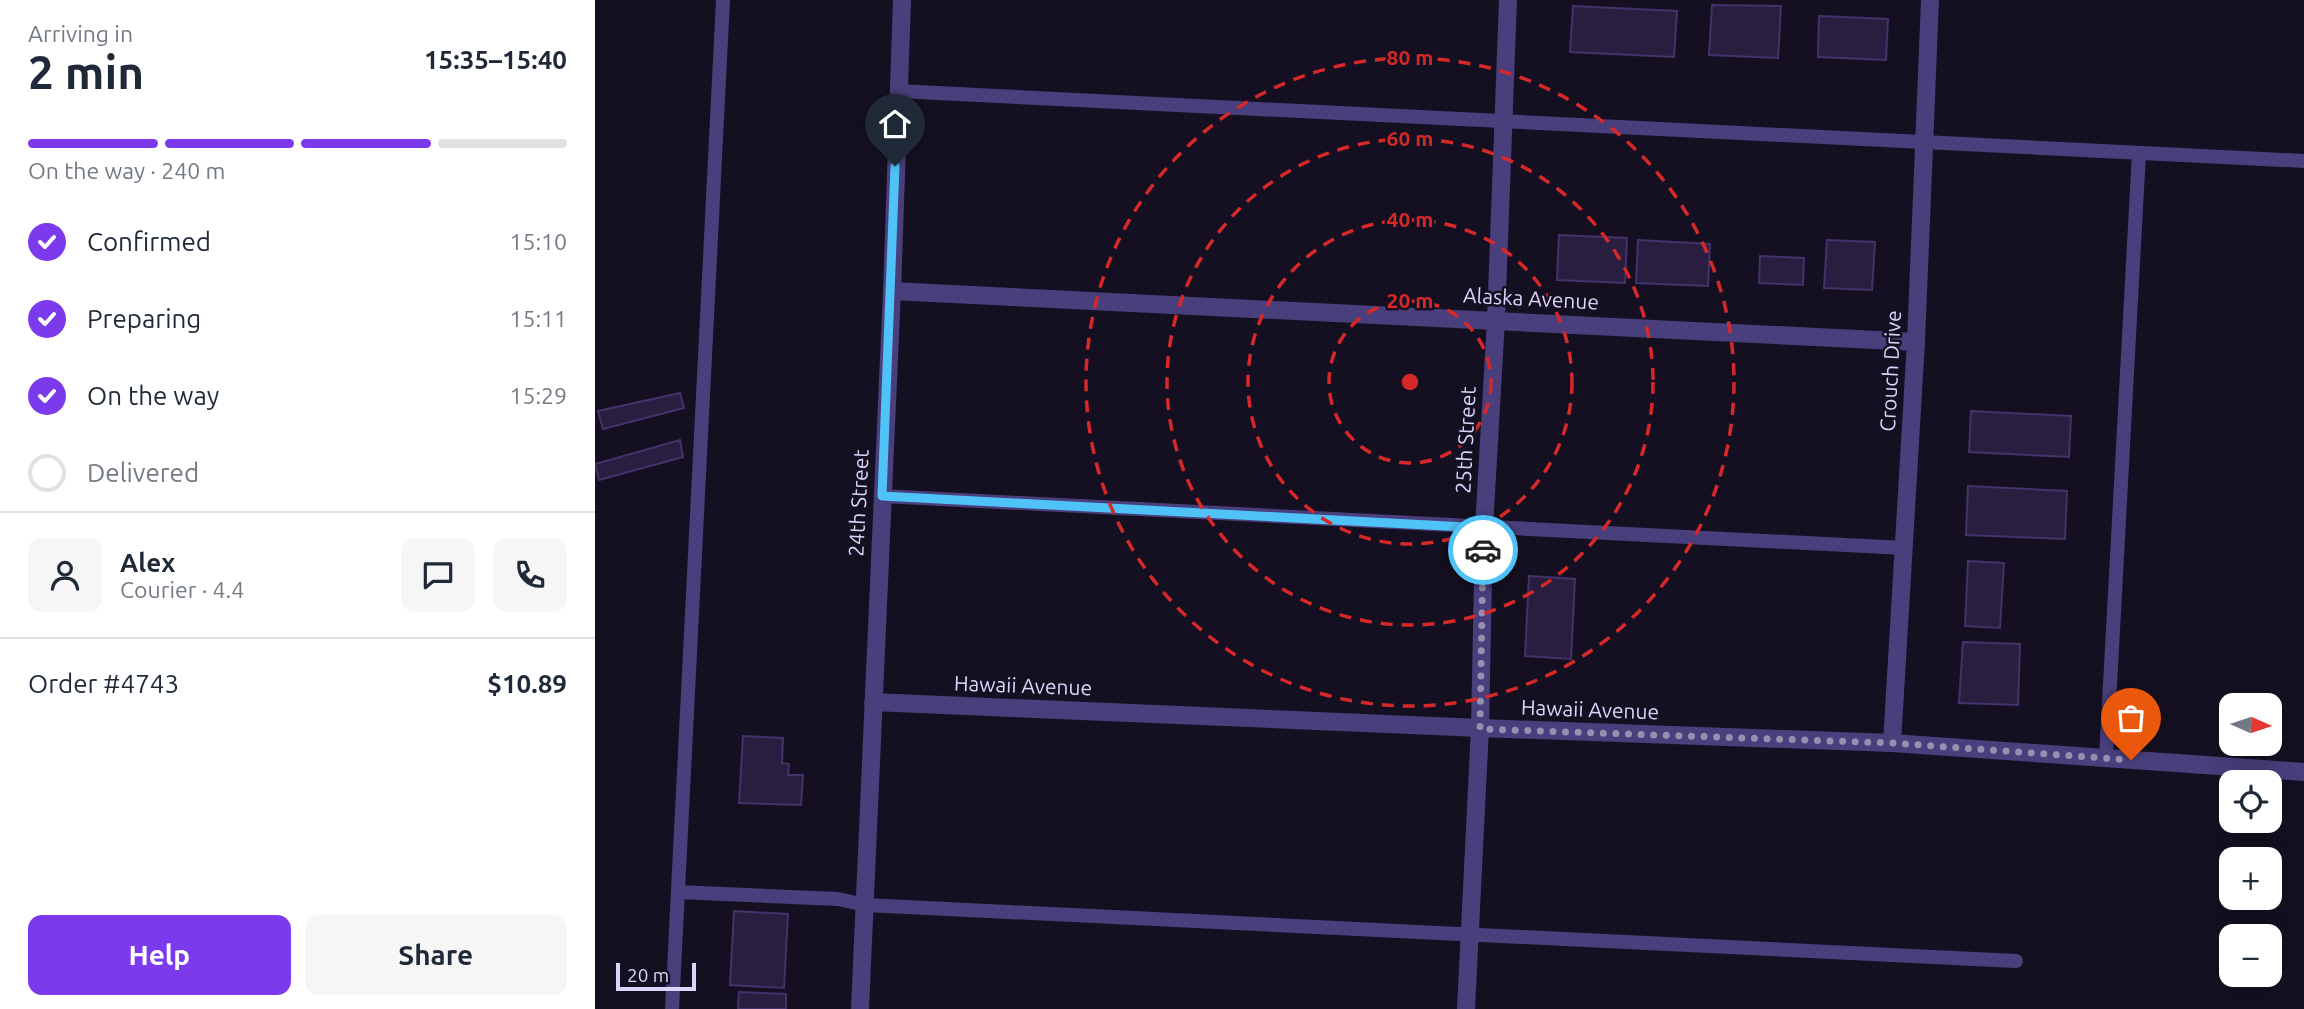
<!DOCTYPE html>
<html lang="en">
<head>
<meta charset="utf-8">
<style>
	:root { --surface:#fff; --page:#f6f6f7; --text:#1f2937; --muted:#747a83; --line:#e0e1e3; --accent:#7c3aed }
	body { margin:0; font-family:Ubuntu,sans-serif; background:var(--page); color:var(--text); height:100vh; display:flex; flex-direction:column; font-size:26px; white-space:nowrap }
	* { box-sizing:border-box; margin:0 }
	p { font-size:23px; color:var(--muted) }
	.icon { flex:none; width:38px; height:38px; fill:none; stroke:currentColor; stroke-width:2; stroke-linecap:round; stroke-linejoin:round }
	.map { position:relative; flex:1; overflow:hidden }
	.details { display:flex; flex-direction:column; background:var(--surface); width:595px }
	.details>* { flex:none }
	.needle { width:46px; rotate:93deg }
	.fabs { position:absolute; left:1624px; top:693px; display:grid; gap:14px }
	.fabs a { display:grid; place-items:center; width:63px; height:63px; border-radius:14px; background:var(--surface); box-shadow:0 4px 18px #0003; font-size:35px }
	.scale { position:absolute; left:21px; bottom:18px; width:80px; box-sizing:border-box; padding-left:7px; border:4px solid #ddd4fb; border-top:0; font-size:19px; line-height:24px; white-space:nowrap; color:#ddd4fb; -webkit-text-stroke:5px #151021; paint-order:stroke }
	.pin { position:absolute; display:grid; place-items:center; width:60px; height:60px; color:#fff; margin:-72px -30px; border-radius:50% 50% 50% 0; rotate:-45deg; box-shadow:0 0 7px #0007 }
	.pin .icon { rotate:45deg }
	.courier { position:absolute; display:grid; place-items:center; width:70px; height:70px; margin:-35px; border:5px solid #4fc3f7; border-radius:50%; background:#fff; color:#222; box-shadow:0 2px 9px #0007 }
	.overview em { font-style:normal; font-weight:700 }
	.overview div { display:flex; flex-direction:column-reverse }
	.overview { display:flex; align-items:center; justify-content:space-between; height:119px; padding:0 28px }
	h1 { font-size:46px; font-weight:700; line-height:52px }
	.bar { display:grid; grid-template-columns:repeat(4,1fr); gap:10px 7px; align-content:center; height:84px; padding:0 28px }
	.bar i { height:9px; border-radius:5px; background:var(--line) }
	.bar .on { background:var(--accent) }
	.bar p { grid-column:span 4 }
	.line { display:flex; align-items:center; gap:18px; padding:0 28px; border-top:2px solid var(--line) }
	.line div { flex:1 }
	.round { display:grid; place-items:center; flex:none; width:74px; height:74px; border-radius:14px; background:var(--page) }
	ol { padding:0 28px; list-style:none }
	li { display:flex; align-items:center; gap:21px; height:77px }
	li p { margin-inline-start:auto }
	li .icon { padding:7px; border-radius:50%; background:var(--accent); color:#fff; stroke-width:4 }
	li:last-child { color:var(--muted) }
	li i { width:38px; height:38px; border:4px solid var(--line); border-radius:50% }
	.action { display:flex; gap:14px; margin-top:auto; padding:14px 28px }
	.action a { flex:1; height:80px; border-radius:14px; background:var(--accent); color:#fff; font-size:28px; font-weight:700; line-height:80px; text-align:center }
	.action a+a { background:var(--page); color:var(--text) }
	main { display:flex; flex:1; min-height:0 }
	.map>svg:first-child { display:block }
	.building { fill:#291e40; stroke:#44326a; stroke-width:2 }
	.lines { fill:none; stroke-linecap:round; stroke-linejoin:round }
	.service { stroke:#493f7c; stroke-width:14 }
	.minor { stroke:#493f7c; stroke-width:18 }
	.tertiary { stroke:#493f7c; stroke-width:18 }
	.done { stroke:#978faf; stroke-width:7; stroke-dasharray:0 12.6 }
	.route { stroke:#4fc3f7; stroke-width:9 }
	.ring { fill:none; stroke:#d62828; stroke-width:3.5; stroke-dasharray:12 9 }
	.labels { text-anchor:middle; stroke-width:5; stroke-linejoin:round; paint-order:stroke }
	.street-label { font-size:21px; fill:#ddd4fb; stroke:#151021 }
	.centre { fill:#d62828; stroke:#151021; stroke-width:3.5 }
	.ring-label { font-size:21px; text-anchor:middle; font-weight:bold; fill:#d62828; stroke:#151021; stroke-width:5; stroke-linejoin:round; paint-order:stroke }
</style>
</head>
<body>
<main>
<section class="details">
<div class="overview"><div><h1>2 min</h1><p>Arriving in</p></div><em>15:35–15:40</em></div>
<div class="bar"><i class="on"></i><i class="on"></i><i class="on"></i><i></i><p>On the way · 240 m</p></div>
<ol>
<li><svg class="icon" aria-label="check" viewBox="0 0 24 24"><path d="M5 12l5 5 9-10"/></svg>Confirmed<p>15:10</p></li>
<li><svg class="icon" aria-label="check" viewBox="0 0 24 24"><path d="M5 12l5 5 9-10"/></svg>Preparing<p>15:11</p></li>
<li><svg class="icon" aria-label="check" viewBox="0 0 24 24"><path d="M5 12l5 5 9-10"/></svg>On the way<p>15:29</p></li>
<li><i></i>Delivered</li>
</ol>
<div class="line" style="height:126px"><a class="round"><svg class="icon" aria-label="person" viewBox="0 0 24 24"><circle cx="12" cy="8" r="4"/><path d="M4 21q1-7 8-7t8 7"/></svg></a><div><b>Alex</b><p>Courier · 4.4</p></div><a class="round"><svg class="icon" aria-label="chat" viewBox="0 0 24 24"><path d="M4 5h16v11H9l-5 4z"/></svg></a><a class="round"><svg class="icon" aria-label="phone" viewBox="0 0 24 24"><path d="M5 4h4l2 5-3 2q2 4 5 5l2-3 5 2v4C11 20 4 13 5 4z"/></svg></a></div>
<div class="line" style="height:91px"><div>Order #4743</div><b>$10.89</b></div>
<div class="action"><a>Help</a><a>Share</a></div>
</section>
<div class="map">
<svg width="1709" height="1009" viewBox="0 0 1709 1009">
	<rect width="100%" height="100%" fill="#151021"/>
	<path class="building" d="M1117,5L1186,6L1183,58L1114,55Z
		M978,6L1082,11L1079,57L975,52Z
		M1224,16L1293,19L1291,60L1223,57Z
		M964,235L1032,238L1030,283L962,280Z
		M1043,240L1115,244L1113,286L1041,283Z
		M1232,240L1280,242L1277,290L1229,288Z
		M1165,256L1209,258L1208,285L1164,283Z
		M85,393L89,408L8,429L3,411Z
		M1376,411L1476,416L1474,457L1374,452Z
		M85,440L88,457L4,480L0,464Z
		M1373,486L1472,491L1470,539L1371,535Z
		M1373,561L1409,563L1405,628L1370,626Z
		M934,576L980,579L976,659L930,656Z
		M1368,642L1425,644L1423,705L1364,703Z
		M148,736L188,738L187,763L194,764L193,775H208L206,805L144,803Z
		M139,911L193,914L189,988L135,985Z
		M144,992L191,994V1009H143Z"/>
	<g class="lines">
		<path class="service" d="M302,91L1709,161
			M287,496L1309,548
			M1511,758L1544,153
			M83,892L243,899L270,905L1421,961
			M77,1009L128,0"/>
		<path class="minor" d="M297,291L1321,342
			M278,702L885,728L1297,743L1709,772
			M1297,743L1321,342L1335,0
			M265,1009L297,291L307,0"/>
		<path class="tertiary" d="M871,1009L885,728L889,528L901,320L913,0"/>
	</g>
	<g class="lines">
		<path class="done" d="M888,550L885,729L1297,743L1536,760"/>
		<path class="route" d="M300,166L287,496L889,528L888,550"/>
	</g>
	<g class="ring">
		<circle cx="815" cy="382" r="81"/>
		<circle cx="815" cy="382" r="162"/>
		<circle cx="815" cy="382" r="243"/>
		<circle cx="815" cy="382" r="324"/>
	</g>
	<g class="labels">
		<g class="street-label">
			<text transform="translate(936 299) rotate(3)" y="7">Alaska Avenue</text>
			<text transform="translate(1296 371) rotate(-87)" y="7">Crouch Drive</text>
			<text transform="translate(871 440) rotate(-87)" y="7">25th Street</text>
			<text transform="translate(264 503) rotate(-87)" y="7">24th Street</text>
			<text transform="translate(428 686) rotate(2)" y="7">Hawaii Avenue</text>
			<text transform="translate(995 710) rotate(2)" y="7">Hawaii Avenue</text>
		</g>
	</g>
	<circle cx="815" cy="382" r="10" class="centre"/>
	<g class="ring-label">
		<text x="815" y="65">80 m</text>
		<text x="815" y="146">60 m</text>
		<text x="815" y="227">40 m</text>
		<text x="815" y="308">20 m</text>
	</g>
</svg>
<div class="fabs">
<a><svg class="needle" viewBox="-14 -14 28 28"><path d="M0-13l5 13h-10z" fill="#e53935"/><path d="M0 13l5-13h-10z" fill="#747a83"/></svg></a>
<a><svg class="icon" aria-label="locate" viewBox="0 0 24 24"><circle cx="12" cy="12" r="6"/><path d="M12 2v4M12 18v4M2 12h4M18 12h4"/></svg></a>
<a>+</a>
<a>−</a>
</div>
<div class="scale">20 m</div>
<div class="pin" style="left:1536px;top:760px;background:#ea580c"><svg class="icon" aria-label="bag" viewBox="0 0 24 24"><path d="M5 8h14l-1 12H6zM9 8a3 3 0 0 1 6 0"/></svg></div>
<div class="pin" style="left:300px;top:166px;background:#1f2937"><svg class="icon" aria-label="home" viewBox="0 0 24 24"><path d="M3 11l9-7 9 7M6 9v11h12V9"/></svg></div>
<div class="courier" style="left:888px;top:550px"><svg class="icon" aria-label="car" viewBox="0 0 24 24"><path d="M5 17H2v-5l4-1 3-4h7l3 4 3 1v5h-3M9 17h6M6 11h13"/><circle cx="7" cy="17" r="2"/><circle cx="17" cy="17" r="2"/></svg></div>
</div>
</main>
</body>
</html>
